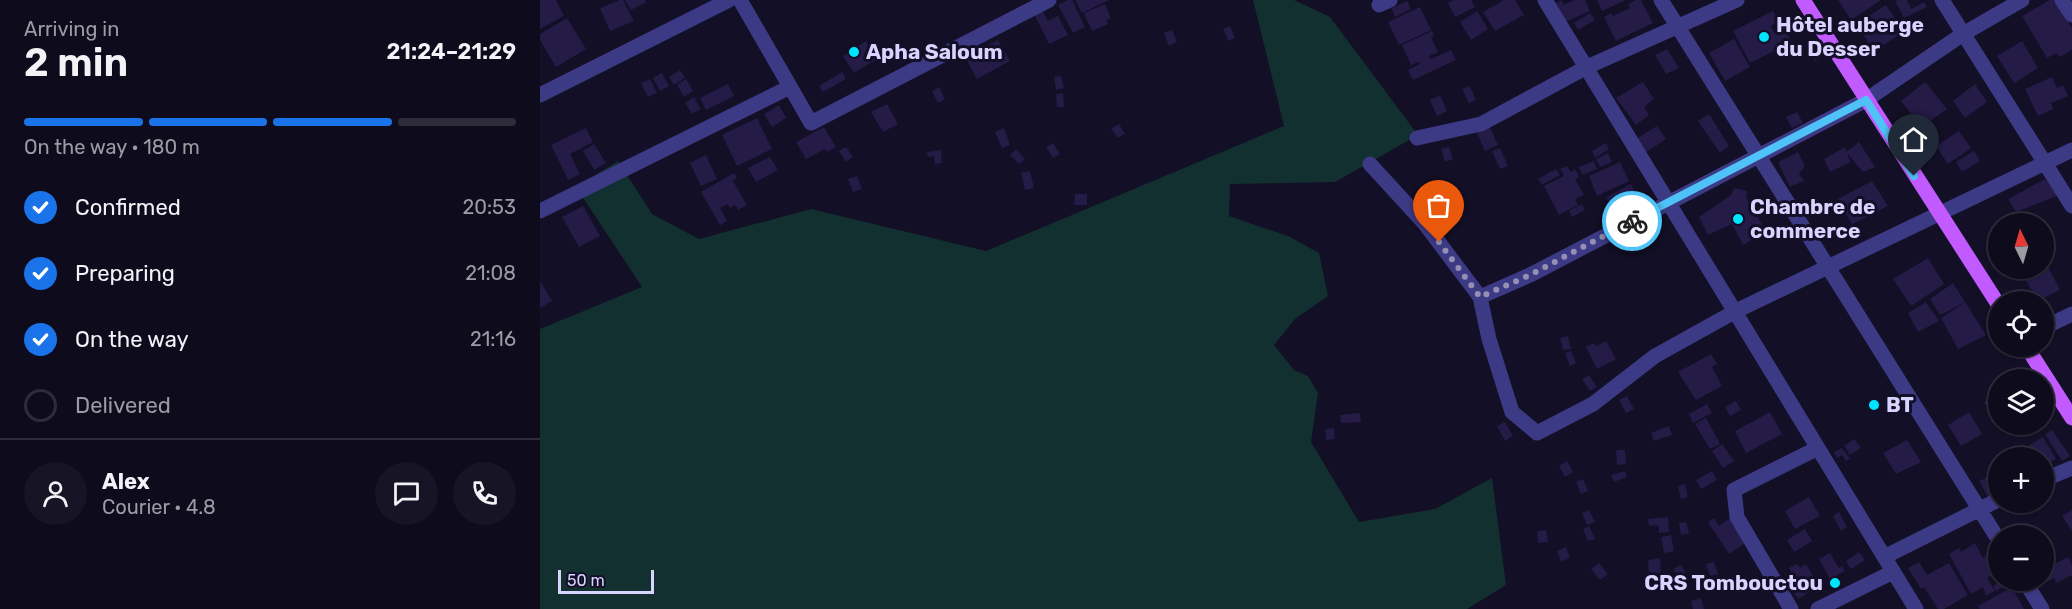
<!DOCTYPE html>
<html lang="en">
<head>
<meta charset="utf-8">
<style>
	:root { --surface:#0e0b1c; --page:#171425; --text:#f1f3f6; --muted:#9b9ba3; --line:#2e2b3b; --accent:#1a73e8 }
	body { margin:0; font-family:Rubik,sans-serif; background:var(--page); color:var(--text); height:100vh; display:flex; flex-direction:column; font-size:22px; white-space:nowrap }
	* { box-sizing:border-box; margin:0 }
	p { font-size:20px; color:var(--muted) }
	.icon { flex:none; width:33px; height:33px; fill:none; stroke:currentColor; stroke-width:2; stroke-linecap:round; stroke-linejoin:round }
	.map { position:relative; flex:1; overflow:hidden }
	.sheet { display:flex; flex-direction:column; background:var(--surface); width:540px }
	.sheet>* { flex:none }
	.needle { width:39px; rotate:355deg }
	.fabs { position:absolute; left:1448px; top:213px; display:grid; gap:12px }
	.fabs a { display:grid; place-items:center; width:66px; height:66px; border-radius:50%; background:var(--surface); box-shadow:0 2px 4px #0004,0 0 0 2px var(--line); font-size:30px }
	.scale { position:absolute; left:18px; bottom:15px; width:96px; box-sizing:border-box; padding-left:6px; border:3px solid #d9d4ff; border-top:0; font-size:16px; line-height:21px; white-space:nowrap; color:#d9d4ff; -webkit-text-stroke:4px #130f26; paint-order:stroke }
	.pin { position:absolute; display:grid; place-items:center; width:51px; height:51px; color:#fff; margin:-62px -26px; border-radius:50% 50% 50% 0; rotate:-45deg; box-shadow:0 0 6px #0007 }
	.pin .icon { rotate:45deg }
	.courier { position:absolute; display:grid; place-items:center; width:60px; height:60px; margin:-30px; border:4px solid #4fc3f7; border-radius:50%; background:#fff; color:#222; box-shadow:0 2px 8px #0007 }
	.head em { font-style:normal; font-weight:600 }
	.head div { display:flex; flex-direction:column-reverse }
	.head { display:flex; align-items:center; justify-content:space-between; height:102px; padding:0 24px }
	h1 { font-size:39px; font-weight:600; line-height:45px }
	.bar { display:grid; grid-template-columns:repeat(4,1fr); gap:9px 6px; align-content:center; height:72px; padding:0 24px }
	.bar i { height:8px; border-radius:4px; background:var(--line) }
	.bar .selected { background:var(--accent) }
	.bar p { grid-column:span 4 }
	.line { display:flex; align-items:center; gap:15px; padding:0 24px; border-top:2px solid var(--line) }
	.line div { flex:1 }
	.round { display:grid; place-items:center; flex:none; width:63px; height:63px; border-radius:32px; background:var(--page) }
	ol { padding:0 24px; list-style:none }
	li { display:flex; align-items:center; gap:18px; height:66px }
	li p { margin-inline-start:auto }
	li .icon { padding:6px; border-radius:50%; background:var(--accent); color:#fff; stroke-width:4 }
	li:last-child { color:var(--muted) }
	li i { width:33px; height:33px; border:3px solid var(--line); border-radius:50% }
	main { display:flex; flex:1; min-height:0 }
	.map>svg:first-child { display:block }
	.green { fill:#12302f }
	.building { fill:#241b47 }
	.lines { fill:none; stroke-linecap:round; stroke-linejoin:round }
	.minor { stroke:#3d3a85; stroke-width:15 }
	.primary { stroke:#c25bff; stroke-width:15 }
	.done { stroke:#948fb3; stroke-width:6; stroke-dasharray:0 10.8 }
	.route { stroke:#4fc3f7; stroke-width:8 }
	.poi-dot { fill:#00e5ff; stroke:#130f26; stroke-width:2 }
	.labels { text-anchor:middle; stroke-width:6; stroke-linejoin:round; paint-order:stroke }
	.poi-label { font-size:21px; font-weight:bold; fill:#d9d4ff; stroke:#130f26; text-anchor:start }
</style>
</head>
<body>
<main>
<section class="sheet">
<div class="head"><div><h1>2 min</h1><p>Arriving in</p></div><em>21:24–21:29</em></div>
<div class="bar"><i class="selected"></i><i class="selected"></i><i class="selected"></i><i></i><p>On the way · 180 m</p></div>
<ol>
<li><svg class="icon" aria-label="check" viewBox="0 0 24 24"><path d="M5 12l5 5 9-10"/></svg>Confirmed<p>20:53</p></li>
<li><svg class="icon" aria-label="check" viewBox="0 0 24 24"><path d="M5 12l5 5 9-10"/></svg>Preparing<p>21:08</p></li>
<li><svg class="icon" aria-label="check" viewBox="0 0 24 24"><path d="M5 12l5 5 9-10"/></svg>On the way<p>21:16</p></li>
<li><i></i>Delivered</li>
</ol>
<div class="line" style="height:108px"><a class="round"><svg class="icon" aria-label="person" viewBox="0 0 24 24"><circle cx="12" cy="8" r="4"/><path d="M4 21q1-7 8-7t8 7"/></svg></a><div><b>Alex</b><p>Courier · 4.8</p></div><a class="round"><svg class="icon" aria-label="chat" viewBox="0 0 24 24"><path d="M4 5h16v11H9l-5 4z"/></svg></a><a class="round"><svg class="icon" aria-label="phone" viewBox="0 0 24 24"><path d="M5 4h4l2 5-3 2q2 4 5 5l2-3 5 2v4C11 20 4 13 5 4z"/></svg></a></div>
</section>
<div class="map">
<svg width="1532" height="609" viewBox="0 0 1532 609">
	<rect width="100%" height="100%" fill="#130f26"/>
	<path class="green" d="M713,0H754L790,17L878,135L795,182L690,184L689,216L750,237L779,253L788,296L755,319L734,345L754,370L768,376L778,393L771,442L819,522L895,509L952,478L966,585L927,609H0V329L102,287L36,187L78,161L112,214L159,239L271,209L446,251L744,126Z"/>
	<path class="building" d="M0,0H16L24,16L0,29Z
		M80,0H83L94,21L70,31L60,8Z
		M85,0H105L106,2L91,10Z
		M528,0H532L545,27L533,33L518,5Z
		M535,0H569L542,13Z
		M913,0H931L935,7L915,17L908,3Z
		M964,0H975L984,15L955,31L943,12Z
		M1022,0L1024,5L1034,0H1045L1050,11L1023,23L1015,4Z
		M1057,0H1086L1062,11Z
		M1096,0H1101L1113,23L1076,41L1064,17L1071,13L1073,16L1090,8L1088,4Z
		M1298,0H1341L1311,20Z
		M1358,0H1367L1371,9L1384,2L1387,7L1364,18L1355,1Z
		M1510,0H1516L1532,28V50L1520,57L1516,53L1507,58L1482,16Z
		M867,1L871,9L855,17L851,8Z
		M565,4L571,18L566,20L568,24L552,31L544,13Z
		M1346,5L1364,32L1334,51L1316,24Z
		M880,7L891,30L859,45L848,22Z
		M501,8L508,21L518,16L528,35L509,44L493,12Z
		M937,11L948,29L931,40L920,22Z
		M1233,11L1238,22L1231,26L1234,32L1244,27L1252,42L1210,63L1193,31Z
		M1050,13L1055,20L1038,30L1034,23Z
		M27,18L46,49L16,67L0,40V34Z
		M690,26L695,38L688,41L683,29Z
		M632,30L637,42L629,46L624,33Z
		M892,31L894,36L891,37L898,52L889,56L891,59L911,50L916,60L873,80L868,70L880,64L878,62L871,65L862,45Z
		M1194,39L1210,67L1185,81L1169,53Z
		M458,40L470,61L437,79L425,57Z
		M326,41L337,59L314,73L303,56Z
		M1482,41L1498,68L1474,83L1457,56Z
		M1278,45L1284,55L1275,61L1268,51Z
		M1127,49L1139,68L1126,74L1115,55Z
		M140,70L145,78L134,85L129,77Z
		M302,72L306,79L283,92L279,86Z
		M122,73L129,86L120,91L113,78Z
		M521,76L524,88L516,90L514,77Z
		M1512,77L1517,88L1523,85L1528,96L1511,103L1513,109L1498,116L1485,89Z
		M110,79L117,93L108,97L101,83Z
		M146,79L153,91L144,97L137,85Z
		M1103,82L1114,99L1104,107L1109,115L1096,125L1076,98Z
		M1385,82L1407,109L1382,127L1361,101Z
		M188,84L194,96L166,110L160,98Z
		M1435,84L1447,102L1425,118L1413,101Z
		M930,86L936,100L929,103L922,89Z
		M399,87L405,99L398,103L392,91Z
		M523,93L524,107H517L516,94Z
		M900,95L907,111L897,116L890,100Z
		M154,97L161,109L152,114L145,103Z
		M347,104L358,124L343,132L331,112Z
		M239,105L246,118L232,127L224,114Z
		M1257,112L1263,123L1252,128L1246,117Z
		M1169,114L1189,146L1180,153L1158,121Z
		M217,118L232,149L197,166L182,135Z
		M579,124L585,134L578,138L571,129Z
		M1117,126L1126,139L1105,153L1096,139Z
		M284,127L296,147L287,152L285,149L266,159L256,142Z
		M950,127L958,145L945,151L937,133Z
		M46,128L53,142L30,154L40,174L28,180L11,145Z
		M464,128L470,145L462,148L455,132Z
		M1419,131L1431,148L1408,164L1396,146Z
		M1319,142L1335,167L1323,172L1306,152Z
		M513,143L520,154L513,158L506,147Z
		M1066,143L1069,149L1055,158L1052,151Z
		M54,144L66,163L54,170L43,151Z
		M306,147L313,157L306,162L299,151Z
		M909,147L913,159L905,162L901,149Z
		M1305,147L1310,162L1290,172L1284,159Z
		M960,148L968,166L960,169L952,151Z
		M476,149L485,159L479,164L470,155Z
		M401,150L402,163L395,164L394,156L388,157L387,152Z
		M1434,151L1440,161L1422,172L1416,162Z
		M1258,152L1265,166L1259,174L1264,181L1250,187L1238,162Z
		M1068,153L1072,162L1060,167L1056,159Z
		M166,155L177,179L161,186L150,163Z
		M230,157L238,170L216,182L208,168Z
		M1054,161L1057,169L1042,175L1039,167Z
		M1080,162L1089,181L1057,196L1049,176Z
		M1027,166L1031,172L1035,169L1039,177L1035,179L1044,195L1035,199L1038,205L1019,215L1004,186L1024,176L1020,169Z
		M1016,169L1020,175L1002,185L998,179Z
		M490,171L494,188L485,190L481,173Z
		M194,173L197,178L193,181L207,205L198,210L195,205L190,208L188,204L180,208L187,221L180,225L161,192Z
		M317,176L322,189L313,192L308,179Z
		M1505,179L1519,195L1476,212L1468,199Z
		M1332,181L1348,206L1312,224L1298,199Z
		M1091,184L1098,197L1074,211L1066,197Z
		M1194,188L1207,191L1206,197L1226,231L1203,245L1192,224L1168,235L1159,217L1191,195Z
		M535,194H547V205H534Z
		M1042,204L1045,210L1032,217L1029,211Z
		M43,206L60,236L39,247L22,217Z
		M1503,257L1520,290L1497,301L1481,270L1503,268Z
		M1388,258L1404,284L1371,306L1353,279Z
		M0,281L12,301L0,308Z
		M1413,283L1446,335L1418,349L1401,318L1424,303L1400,315L1390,299Z
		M1386,302L1399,321L1378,332L1368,313Z
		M1028,336L1031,349L1023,350L1020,338Z
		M1066,341L1076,359L1057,369L1046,347L1054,343L1056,346Z
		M1031,351L1036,363L1030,366L1025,353Z
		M1171,354L1177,364L1172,367L1182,386L1156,400L1138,372Z
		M1049,375L1057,387L1050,391L1042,379Z
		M1458,393V424H1467L1460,428L1444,402Z
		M1087,396L1094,409L1086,413L1079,400Z
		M1196,401L1201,410L1190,416L1185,407Z
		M1167,404L1172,413L1153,423L1149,414Z
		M1230,412L1242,434L1206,453L1195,431Z
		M1429,412L1442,434L1421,446L1408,425Z
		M820,413L821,422L801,423L800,415Z
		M1166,418L1180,444L1170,449L1155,424Z
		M965,422L973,436L965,441L957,426Z
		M1129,426L1132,435L1114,441L1111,433Z
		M794,428L795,439L786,440L785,429Z
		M1512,430L1530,456L1522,461L1505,434Z
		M1503,437L1516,459L1503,466V458H1477L1475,454Z
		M1314,439L1321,448L1310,455L1304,446Z
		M1367,440L1381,462L1356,474L1343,453Z
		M1182,444L1194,461L1183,468L1172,451Z
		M1302,448L1310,459L1306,461L1302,455L1297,458L1294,452Z
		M1076,450H1085L1086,464L1077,465Z
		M1027,461L1033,472L1025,477L1019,466Z
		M1085,471L1087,477L1074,482L1071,475Z
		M1172,471L1177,480L1161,489L1156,480Z
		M1458,476V495L1449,499L1439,481L1448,477L1450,480Z
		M1043,479L1048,491L1041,494L1036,482Z
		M1145,484L1148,497L1141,499L1138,486Z
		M1269,497L1280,516L1255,529L1245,511Z
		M1049,510L1055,522L1047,525L1042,513Z
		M1532,510V531L1522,516Z
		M1299,512L1307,527L1301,531L1293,516Z
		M1128,517L1129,532L1119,533V525L1109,526L1108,519Z
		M1192,517L1208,541L1189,554L1168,522L1174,518L1179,526Z
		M1146,522L1149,533L1141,535L1139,523Z
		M1049,526L1055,539L1048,541L1043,529Z
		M1265,529L1272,541L1254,552L1247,540Z
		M1006,530L1008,542L998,543L997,531Z
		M1131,535L1134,551L1124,553L1121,537Z
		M1435,543L1443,558L1447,555L1457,572L1447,578L1455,591L1446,596L1443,587L1431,594L1409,554L1419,548L1421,552Z
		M1026,547L1030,558L1021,562L1017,551Z
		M1319,552L1325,560L1311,569L1306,561Z
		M1290,553L1299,568L1302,566L1305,571L1290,579L1279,559Z
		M1528,557L1532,565V575L1516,583L1514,578L1507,582L1504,577L1510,574L1507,568Z
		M1120,558L1121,573L1109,574L1108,560Z
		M1174,562L1178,574L1170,576L1166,564Z
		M1379,562L1387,575L1409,563L1428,595L1404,609H1398L1384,587L1381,589L1368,568Z
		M1059,563L1068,574L1060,580L1051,569Z
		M1257,564L1260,568L1266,564L1275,579L1278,577L1282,584L1258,599L1245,579L1253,575L1249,568Z
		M1141,565L1148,577L1140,581L1133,569Z
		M1462,580H1469L1470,583L1456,591L1453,586Z
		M1472,587L1484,609H1440L1438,606Z
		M1161,598L1164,609H1153L1151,601Z"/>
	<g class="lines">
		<path class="minor" d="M200,0L271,123L509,0
			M1005,0L1376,609
			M1121,0L1458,539
			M1402,0L1532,206
			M1522,0L1532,15
			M839,5L850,0
			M0,95L189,0
			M877,138L941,124L1047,67L1197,0
			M830,164L885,224L940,297L949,339L972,412L997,433L1053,404L1115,356L1196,311L1532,150
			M0,211L250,87
			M940,297L990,275L1326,100L1423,34L1482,0
			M1503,328L1532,314
			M1503,480L1532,468
			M1344,557L1458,500
			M1484,580L1502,609
			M1251,609L1197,517L1194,490L1278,448
			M1278,609L1353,572"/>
		<path class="primary" d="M1263,0L1458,304
			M1486,346L1532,418"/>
	</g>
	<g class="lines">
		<path class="done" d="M899,242L940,297L990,275L1092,221"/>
		<path class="route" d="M1092,221L1326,100L1374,176"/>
	</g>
	<g class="poi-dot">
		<circle cx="1224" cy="37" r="6"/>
		<circle cx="314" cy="52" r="6"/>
		<circle cx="1198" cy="219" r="6"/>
		<circle cx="1334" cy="405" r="6"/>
		<circle cx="1295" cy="583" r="6"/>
	</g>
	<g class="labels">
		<g class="poi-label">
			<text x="1236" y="32">Hôtel auberge<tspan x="1236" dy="24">du Desser</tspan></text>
			<text x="326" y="59">Apha Saloum</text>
			<text x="1210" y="214">Chambre de<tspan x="1210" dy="24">commerce</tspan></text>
			<text x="1346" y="412">BT</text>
			<text x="1283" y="590" text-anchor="end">CRS Tombouctou</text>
		</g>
	</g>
</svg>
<div class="fabs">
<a><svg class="needle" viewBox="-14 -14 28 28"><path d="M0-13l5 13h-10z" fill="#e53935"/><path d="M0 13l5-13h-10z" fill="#9b9ba3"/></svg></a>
<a><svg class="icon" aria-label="locate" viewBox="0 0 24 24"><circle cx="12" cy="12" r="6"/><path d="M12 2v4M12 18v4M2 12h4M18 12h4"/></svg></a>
<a><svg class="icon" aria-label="layers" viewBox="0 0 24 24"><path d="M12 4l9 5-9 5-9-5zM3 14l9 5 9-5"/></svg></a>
<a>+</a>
<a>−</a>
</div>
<div class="scale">50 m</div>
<div class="pin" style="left:899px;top:242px;background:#ea580c"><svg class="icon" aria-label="bag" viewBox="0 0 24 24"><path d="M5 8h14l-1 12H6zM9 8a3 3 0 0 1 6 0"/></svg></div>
<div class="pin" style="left:1374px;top:176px;background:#1f2937"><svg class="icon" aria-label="home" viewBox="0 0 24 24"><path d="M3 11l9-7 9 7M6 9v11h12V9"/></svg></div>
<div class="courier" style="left:1092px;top:221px"><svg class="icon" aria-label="bike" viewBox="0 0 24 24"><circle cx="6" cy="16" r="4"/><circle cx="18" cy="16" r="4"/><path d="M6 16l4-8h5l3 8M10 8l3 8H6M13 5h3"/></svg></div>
</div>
</main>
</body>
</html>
